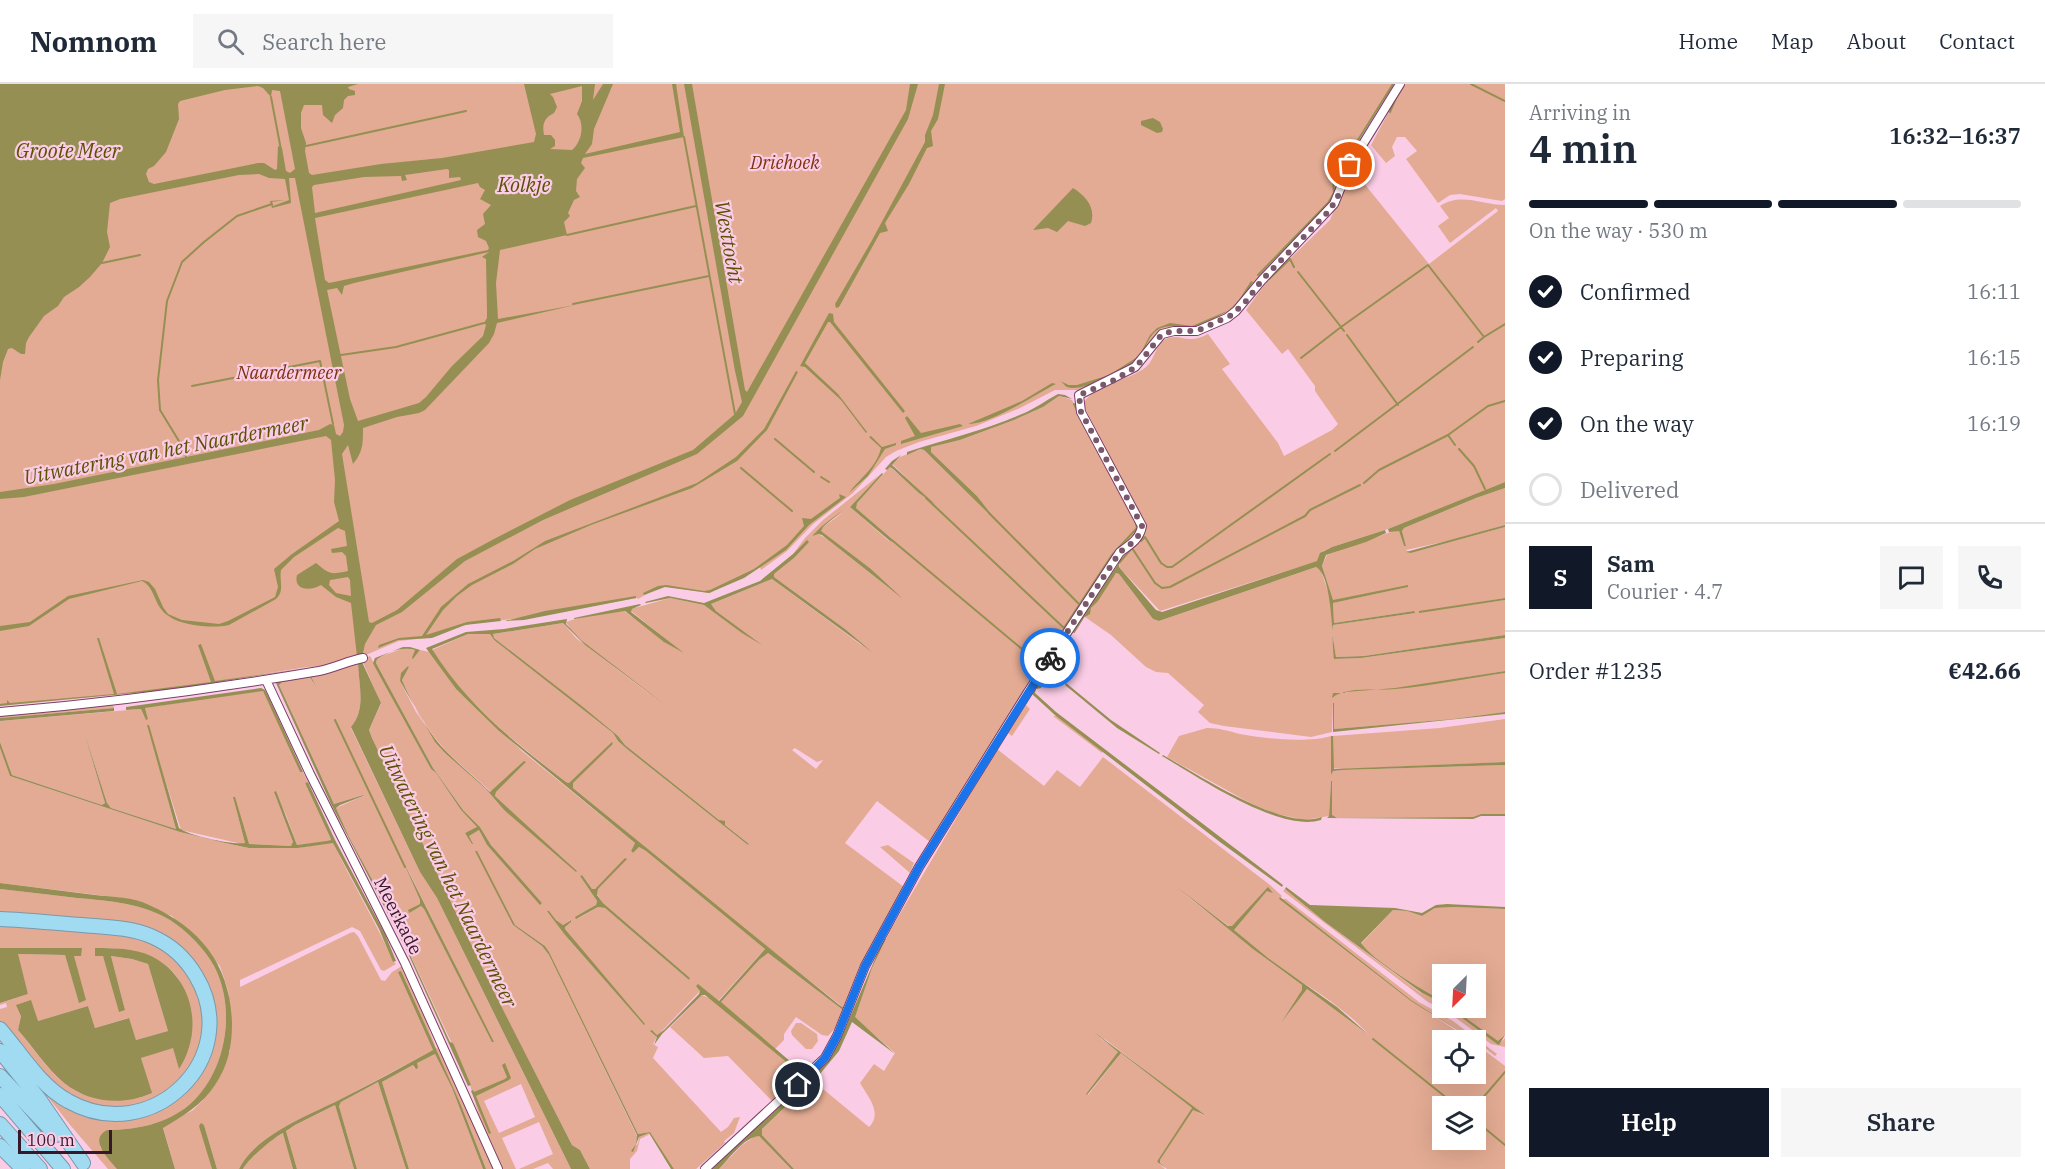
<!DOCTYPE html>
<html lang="en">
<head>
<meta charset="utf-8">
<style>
	:root { --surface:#fff; --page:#f6f6f7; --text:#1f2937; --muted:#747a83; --line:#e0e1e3; --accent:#111827 }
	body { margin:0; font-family:"IBM Plex Serif",serif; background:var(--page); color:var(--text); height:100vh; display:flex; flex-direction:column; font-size:22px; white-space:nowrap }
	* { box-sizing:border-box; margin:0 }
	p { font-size:20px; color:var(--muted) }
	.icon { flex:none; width:33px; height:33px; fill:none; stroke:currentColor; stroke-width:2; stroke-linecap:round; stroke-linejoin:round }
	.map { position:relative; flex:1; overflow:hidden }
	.sheet { display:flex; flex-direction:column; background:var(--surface); width:540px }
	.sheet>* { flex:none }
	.needle { width:39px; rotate:204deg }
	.fabs { position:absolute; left:1432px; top:880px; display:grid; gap:12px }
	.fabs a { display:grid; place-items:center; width:54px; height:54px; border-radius:0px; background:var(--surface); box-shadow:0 6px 24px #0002; font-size:30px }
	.scale { position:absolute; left:18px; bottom:15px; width:94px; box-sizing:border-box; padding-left:6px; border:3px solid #35192a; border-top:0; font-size:16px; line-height:21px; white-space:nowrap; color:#35192a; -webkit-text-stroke:4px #fbcce6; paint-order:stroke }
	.pin { position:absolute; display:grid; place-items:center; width:51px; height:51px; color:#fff; margin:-26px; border:3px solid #fff; border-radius:50%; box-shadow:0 2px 6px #0007 }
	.courier { position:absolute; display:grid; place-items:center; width:60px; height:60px; margin:-30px; border:4px solid #1a73e8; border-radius:50%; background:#fff; color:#222; box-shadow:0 2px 8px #0007 }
	.headline em { font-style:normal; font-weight:600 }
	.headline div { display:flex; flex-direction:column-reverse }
	.headline { display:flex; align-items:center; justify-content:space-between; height:102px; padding:0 24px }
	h1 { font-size:39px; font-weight:600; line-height:45px }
	.bar { display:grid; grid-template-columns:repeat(4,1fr); gap:9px 6px; align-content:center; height:72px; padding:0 24px }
	.bar i { height:8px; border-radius:4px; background:var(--line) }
	.bar .active { background:var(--accent) }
	.bar p { grid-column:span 4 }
	.line { display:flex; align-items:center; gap:15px; padding:0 24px; border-top:2px solid var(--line) }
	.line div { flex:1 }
	.round { display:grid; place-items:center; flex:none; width:63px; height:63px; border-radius:0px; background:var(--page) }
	ol { padding:0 24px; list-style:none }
	li { display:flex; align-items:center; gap:18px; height:66px }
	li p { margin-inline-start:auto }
	li .icon { padding:6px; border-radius:50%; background:var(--accent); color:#fff; stroke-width:4 }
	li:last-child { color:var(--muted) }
	li i { width:33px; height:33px; border:3px solid var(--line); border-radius:50% }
	.primary-button { display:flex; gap:12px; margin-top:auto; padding:12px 24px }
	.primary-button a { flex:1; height:69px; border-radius:0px; background:var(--accent); color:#fff; font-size:24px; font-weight:600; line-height:69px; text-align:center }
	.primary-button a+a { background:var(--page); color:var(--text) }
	header { display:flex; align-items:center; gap:36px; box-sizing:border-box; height:84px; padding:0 30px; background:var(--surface); border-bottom:2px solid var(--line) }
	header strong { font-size:28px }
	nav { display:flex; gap:33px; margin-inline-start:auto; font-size:21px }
	.search { width:420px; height:54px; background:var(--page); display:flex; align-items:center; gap:15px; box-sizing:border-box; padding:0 21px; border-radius:0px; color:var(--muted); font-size:22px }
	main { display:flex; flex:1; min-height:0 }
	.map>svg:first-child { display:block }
	.green { fill:#e3ab93; fill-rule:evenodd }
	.water { fill:#958f53; fill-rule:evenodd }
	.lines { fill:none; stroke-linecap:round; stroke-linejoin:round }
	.stream { stroke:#958f53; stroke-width:2 }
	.street-casing { stroke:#7d3c65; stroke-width:10 }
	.highway-casing { stroke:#7b97ab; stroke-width:16 }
	.street { stroke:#fff; stroke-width:8 }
	.highway { stroke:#a1dbf1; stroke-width:14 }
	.done { stroke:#7a586c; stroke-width:6; stroke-dasharray:0 10.8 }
	.route { stroke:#1a73e8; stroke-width:8 }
	.labels { text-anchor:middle; stroke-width:4.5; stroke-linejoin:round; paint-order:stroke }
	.park-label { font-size:18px; font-style:italic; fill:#7b320d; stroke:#fbcce6 }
	.street-label { font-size:18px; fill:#35192a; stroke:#fbcce6 }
	.water-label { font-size:20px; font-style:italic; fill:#595203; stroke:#fbcce6 }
</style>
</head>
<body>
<header>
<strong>Nomnom</strong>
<div class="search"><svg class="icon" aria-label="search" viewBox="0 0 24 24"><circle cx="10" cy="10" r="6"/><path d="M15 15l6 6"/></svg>Search here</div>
<nav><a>Home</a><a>Map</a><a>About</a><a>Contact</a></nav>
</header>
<main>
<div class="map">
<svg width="1505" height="1085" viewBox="0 0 1505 1085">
	<rect width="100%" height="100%" fill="#fbcce6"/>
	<path class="green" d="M0,0H1395L1348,70L1354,69L1343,89L1337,109L1320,133L1255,200L1244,215L1229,230L1198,245L1163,246L1154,253L1145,269L1136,279L1101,299L1079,306H1055L1020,324L976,342L919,358L896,367L886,373L853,409L813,440L787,467L761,486L760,483L710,509L661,502L638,515L637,514L530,533L469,540L427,554L399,557L361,573L360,572L327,582L307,583L157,607L0,621ZM1148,259C1141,281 1080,316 1061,298L1075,303L1105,294L1136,275Z
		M1404,0H1505V115L1502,117L1460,110L1450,111L1438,119L1406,75L1417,67L1405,53H1397L1392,63L1395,72L1386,79L1371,61Z
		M1363,65L1369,66L1359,79L1367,88L1363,98L1429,180L1498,127L1496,124L1450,159L1438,142L1449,134L1440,122C1461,108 1482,121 1505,121V398L1388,445L1332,463L1323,467L1318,477L1160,527L1119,483C1121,466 1144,461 1146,445L1083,320C1095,299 1127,298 1146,283C1155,276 1156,258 1168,254C1182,250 1187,261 1208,250L1230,280L1222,285L1278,359L1284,372L1332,346L1338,340L1315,307V302L1288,265L1282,270L1246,226L1269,195L1330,136L1349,90Z
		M1059,312L1072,316L1138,444L1135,450L1117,468L930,758L877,717L845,759L904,803L860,886L844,924L716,822L572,703V699L613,660L612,659L569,699L566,698C515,658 467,621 432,566L468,550H490L494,556L613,649L618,657L627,665L748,761L749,760L625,661L618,652L494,554L493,550L563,539L576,554L656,615L581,556L571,546L566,538L581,533L624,527L678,565L631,527V525L670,514L704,521L756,557L716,527L711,520L772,495L864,563L845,545L774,493V490L794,474L808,458L807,457L793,470L805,454L823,436L882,389L850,423L889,457L897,459L856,424V419L890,383L932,418L892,380L900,373L920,365L924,366L993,434L977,412L931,368L930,363L960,356L1014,336L1043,323ZM844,428L823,443L820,447L871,485L894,508L826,454L818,450L822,442ZM795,664L817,678L823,676L816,685L792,666Z
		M1505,404V441L1452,456L1406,466L1411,469L1505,443V514L1419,528L1505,516V551L1364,572L1336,573L1332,548L1333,541L1414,529V527L1334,539L1333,519L1407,503L1408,502L1333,517L1322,482L1327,471L1396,446L1399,447L1404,462H1406L1402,447L1404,444L1476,414Z
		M1316,483L1319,484L1321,487L1330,513L1334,575L1361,574L1505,554V587L1428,599L1505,589V628L1453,635L1334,645L1333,619L1332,648L1311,653L1224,642L1210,639L1198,628L1204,621L1168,589L1156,588L1146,583L1111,551L1085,533L1116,489L1119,490L1153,535L1159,537Z
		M404,564L415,566L413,575L420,566L430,568L456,605L522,667L635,759L631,767L633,769L639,763L646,767L765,865L718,917L700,907L661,948L657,951L652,946L657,953L653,960L658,963L653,974L721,1048L728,1043L734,1034L740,1033L734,1049L724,1057L725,1059L696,1085H674L650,1048L638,1050L545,862L515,841L476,767L513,841L542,862L549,871L637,1052L636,1060L631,1067L638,1059L639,1053L649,1049L650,1050L640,1055L637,1067L630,1075V1085H590L580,1066L572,1061L484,889L372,654L369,646L381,620L362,576L370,572L431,685L436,689L461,726L478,744L465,749L473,759L468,752L479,746L487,761L540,820L542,819L491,761L480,743L463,726L433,684L376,579L377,574ZM408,582L409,583L402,596C412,618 424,641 440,660C455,677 474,692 491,708L526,678L496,708L495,712L577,787L504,726L486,705L446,670L416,628L400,597ZM626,774V775L598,805L597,810L603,819L690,894L689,896L605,824L598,823L577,835L596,821L597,817L580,792L582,791L592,805H595ZM549,827L556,836L563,841L570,836L571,838L565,843V845L644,941L565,851Z
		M358,577C358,599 367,624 351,644L420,788L437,814L571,1085H553L548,1079L533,1085H519L553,1070L539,1038L502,1054L516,1085H499L486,1055L468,994L395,838L404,831L403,829L392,832L349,753L336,724L363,712L362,711L334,720L279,601V599L281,598L310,593L315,602L311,591L329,588ZM406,782L493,957V958L424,825L421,822L409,828L408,827L420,820V816ZM521,1000L535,1033L499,1049L484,1017Z
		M259,606L263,607L266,612L300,688H303L308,698L305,699L330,753L331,756L327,758L297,761L286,731L274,708L293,758V761L291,762L248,760L233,713L245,759L242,760L181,746L148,642L176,745L111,724L107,719L84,648L105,719L102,721L12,691L0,658V637L141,625L146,635H148L145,624Z
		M113,620L114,624L0,634V630Z
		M1026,621L1030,625L1012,652L1008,649Z
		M1053,632H1056L1103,667L1102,669Z
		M1505,635V678L1344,685L1332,684L1333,652L1440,644Z
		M1207,644C1219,644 1229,647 1240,650C1265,655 1308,659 1331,652V691L1332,687L1343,686L1505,681V730H1481L1473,733L1337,734L1332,732L1331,697L1329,732L1304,736L1273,729L1250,719L1167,673L1179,652Z
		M0,664L10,692L180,748L225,759L249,764H298L333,758C352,799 375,836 393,877L396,880L384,887L381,886L360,847L352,843L240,896V903L350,849L354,848L358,852L381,896L385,897L392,888L402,882L406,884L436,964L441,965L494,1085H486L461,1021L398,888L433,966C402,983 371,999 339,1016C307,1032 256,1051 239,1085H217L204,1041L200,1040L212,1085H175L163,1043L193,1026L203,1016L230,967L231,931L228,906L220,882L172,832L122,814L0,799Z
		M997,665L1044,702L1057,686L1080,703L1103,673L1270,801L1282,812L1279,815L1408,915L1282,815H1286L1419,918L1453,937L1497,970L1495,972L1476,957L1422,924L1472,957H1443V990H1476V960L1505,982V1085H1167L1160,1079V1076L1188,1032L1157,1078L1165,1085H794L762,1051V1045L806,1003L817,1000L869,1043C883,1029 868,1013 860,999L874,980L884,987L895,969L854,933L872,884L891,845ZM1268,804L1267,807L1234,846C1273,887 1331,908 1369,951L1307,905L1281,939L1303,906L1302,901L1265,874L1182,808L1229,842H1232ZM1099,953L1106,956L1204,1032L1193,1025L1190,1028L1192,1024L1121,969L1088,1011L1086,1010L1119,968ZM1443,1023H1476V1056H1443Z
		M888,761L914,779L910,789L880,763Z
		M0,805C26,808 52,811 77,814C110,817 141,819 170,836C187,847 204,864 214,882C237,926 226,989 189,1021C166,1040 136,1046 107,1046L100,1063L117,1085H108L71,1042L0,953C23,978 45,1009 75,1026C123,1054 198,1024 210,967C213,954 208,919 207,903L151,849L0,831Z
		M1285,805L1325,838L1421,909L1439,916L1440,915C1418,905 1376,877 1361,860L1393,826L1407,827L1422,832L1435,824L1454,823L1505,825V951L1499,958L1452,924H1476V891H1443V924H1449L1499,960L1505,954V963L1491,960L1448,928L1428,918L1283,807Z
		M0,842L116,850L137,854L153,860L166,867L189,890L203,929L202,957L197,973L177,1001L143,1022L111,1026L73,1015L48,994L0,937V925L7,923L6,919L0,921V919L28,910L17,870L65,871L79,918L74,872L82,864H0ZM111,864C138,867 171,875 183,903C186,909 187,918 188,926C193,949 193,963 179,984L173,963L141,974L151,1009C136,1017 128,1015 111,1014C104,1013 95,1014 88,1012C58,1004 37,968 18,946L21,932L38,937L88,922L95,944L128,934L136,956L168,947L148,880L132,875L111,872L125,926L103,872L95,865Z
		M768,869L843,926L842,937L828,952L822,951L796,933L784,950V956L775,965L720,919L759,876Z
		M702,911L709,914L802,990L773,1018L728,972L704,974L670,943Z
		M796,939H801L817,950L818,957L812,965H806L792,951L791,947Z
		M435,970L452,1004L483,1085H409L382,998L413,981L415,985L416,979Z
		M378,998L406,1085H357L339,1022L341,1018Z
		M335,1021L354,1085H297L286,1047L295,1041Z
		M284,1049L293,1085H243C248,1075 273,1053 284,1049Z
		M755,1052H759L791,1085H719L741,1062Z"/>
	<path class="water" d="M0,0H358L348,3L349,5L355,7V11L348,12L344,16L343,24L335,31L332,39L323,31L322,21H304L301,29V44L306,59L305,67L309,89L312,91L381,80L442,74L534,58L536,50L524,0H595L593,16L603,0H613L594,45L592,60L585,70L680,48L672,0H676L684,53L583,74L581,79L585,84L577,95L576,107L580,113L574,116L568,129L570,132L564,138L567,151L500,166L496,199L498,235L575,221L497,239L494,250L489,259L425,326L419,329L397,333L363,344C363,360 363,368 353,380L348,361L342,370L369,538L372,539L397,526L457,475L494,455L570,416L693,366L735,330L742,318L735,287L684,0H692L745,306L747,308L906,26L910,0H918L908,35L743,332L697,370L543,436L465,477L402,528L376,541L365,560L363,569L357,573L351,519L336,513L321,501C311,507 293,507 297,491L316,479C330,490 329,491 348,487L346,472L342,468L332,469L331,465L347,462L345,447L338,444L294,473L281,486C279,497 285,507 276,515L229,541C211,545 173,542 161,525C154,516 153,502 142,497L69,515L29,542L0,547V542L30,538L68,512L143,496L149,498L155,505L163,523L168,530L182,536L219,540L228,537L275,513L278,503L274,485L292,470L339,437L334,418L335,396L331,356L326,352L24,413L0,415V408L54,400L319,346L330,340L334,341L336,350L340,352L343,348L344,341L295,94H289L291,119L272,124L270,117L285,116L272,118L273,122L289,116L285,95L269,94L259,90L239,91L120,115L110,119L107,148L110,163L102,179L90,193L79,203L64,213L58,222L44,232L29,253L26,259L25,270H21L12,264L8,265L3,278L0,296ZM258,2L263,4L271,13L272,6L280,7L295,85L290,89L286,87L282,64L278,62L277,85L275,86L264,79H258L154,100L149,98L146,90L148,85L154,82L166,68L179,35L178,20L180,17L225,6ZM582,2V17L577,30C585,40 582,58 572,66L550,65L555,62V56L551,51H544C542,40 544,34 554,29L557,23L553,13L550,10ZM447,85L449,86V94L460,93L461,96L315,129L312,103L314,101L364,93L401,92L402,97L407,96L405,91ZM478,99L480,103L485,106L480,115L491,121L483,130L485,140L477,146L478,153L486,157L489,164L488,166L329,199L325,196L315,134ZM489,168L482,173L486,175L487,227V234L484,239L486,241L483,252L452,282L426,313L419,319L358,337L350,315L327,206L337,204L342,211L344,202L354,199ZM348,493L350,496L351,512L336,509L329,501L330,496Z
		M939,0H945L938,35L931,47L933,62L927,64L909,100L885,139L888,147L880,149L839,223L836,224L835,220L871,158L925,58V51L933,31Z
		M1153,34L1160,38L1163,45L1162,48L1157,49L1141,41V37Z
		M1073,104C1086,112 1096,124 1091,139L1085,142L1068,137L1057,148L1048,144L1033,146Z
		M1251,197L1253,198C1240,219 1232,226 1209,237C1203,240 1198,243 1192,243C1179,244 1167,239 1156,247C1147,254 1145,269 1135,277C1124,287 1082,309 1067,303C1065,302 1062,298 1060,297L1069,301H1077L1109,291L1139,272L1150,251L1157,244L1170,239L1192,242L1227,227L1237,219Z
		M829,229L833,230L834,238L905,327L903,329L830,238H828L805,279L838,310L867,348L866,349L841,316L805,283L800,282Z
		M796,287L798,288L767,346L737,377L692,404L591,441L535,465L513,480L472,501L457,512L443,526L426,551L467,538L500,534L501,537L465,541L432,554L398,556L378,564L379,561L399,554L422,552L441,523L468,500L513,477L545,457L697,399L736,373L764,345Z
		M1052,299L1056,300C1034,311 992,340 968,340L1022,317Z
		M1058,310L1065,311L1072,315L1059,312L1043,323L1014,336L960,356L931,363V368L977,412L998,439L924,366L920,365L907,371V368C946,355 984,347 1022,330C1035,325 1046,316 1058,310Z
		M907,332L921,349L960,340L963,342L901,360V357L915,352L905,334Z
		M871,352L882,363L896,359V361L885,365L868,392L849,409C859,395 877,383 881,364L869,353Z
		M901,371L892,381L936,421L919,409L893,385L890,383L887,386L885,385L892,377Z
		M882,389L883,390L857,419L856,424L898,460L890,457L850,423Z
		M1505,398V404L1476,414L1404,444L1402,447L1406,462H1404L1399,447L1389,448L1388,445Z
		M839,410L846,413L809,441L786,466L744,494L709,509L665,503L644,511L643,509L658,502L666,501L704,507L710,506L754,485L787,461L804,442L802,434L811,435L837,416L840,414Z
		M843,426L823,443L821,447L871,485L903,515L822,451L818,450L812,452L822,442Z
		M1505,441V443L1411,469L1406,468Z
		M1385,446L1386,449L1366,458L1326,471L1322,482L1333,516L1408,501V503L1333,519L1334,539L1414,527L1415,529L1333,541L1332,548L1336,573L1364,572L1505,551V554L1361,574L1334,575C1332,556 1333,492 1316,483L1159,537L1153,535L1119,490L1116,489L1098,517L1091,524L1090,530L1085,533L1083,531L1119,479V483L1156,526L1162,528L1317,477L1320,469L1332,463Z
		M807,456L809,458L794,474L774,490V493L845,545L872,568L772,495L711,520L716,527L762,561L742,549L704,521L670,514L646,519L645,518L668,512L704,519L760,497L793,470Z
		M636,512V514L524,536L505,537L545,527Z
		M1505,514V516L1419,529V527Z
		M640,520L641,521L632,525L631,528L684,569L664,558L625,527L574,535V534Z
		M567,535L566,540L581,556L664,620L585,561L563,539L493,550L494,554L583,623L618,652L625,661L719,736L725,737V741L749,760L748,761L627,665L618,657L613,649L494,556L490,550H468L432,565C467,621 514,658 566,698L569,699L612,658L613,660L573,699V704L838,920L844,924L848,917L840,936L843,926L768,869L759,876L721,918L805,990L773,1018L801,990L705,911H702L662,950L654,961L657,953L650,947L652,946L657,951L664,946L699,910L700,907L696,902L698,900L719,917L765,865L646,767L639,763L633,769L631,767L635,759L498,646L456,605L426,564L466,548L504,545Z
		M97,554H99L117,610L211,598L198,561L201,560L215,597L300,585L175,605L0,622V620L7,619V616L10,619L114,610Z
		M1068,555L1071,557L1053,585V588L1063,597L1062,599L1051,591L1041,604L1036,605L1035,609L1056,628L1283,801L1282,803L1220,758L1056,632L1033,611L1032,610Z
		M403,563H410L420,566L413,575L412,574L415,566C402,562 388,568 377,575L376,579L433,684L463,726L480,743L491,761L542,819L540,821L487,761L479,746L469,752L473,760H472L465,749L477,743L461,726L436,689L431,685L375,583L373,579L375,574Z
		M358,577L362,578L381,619L369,646L372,654L493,906L572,1061L580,1066L590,1085H571L437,814L420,788L351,643C367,625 358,599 358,577Z
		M408,582L409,583L402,596C412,619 425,644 441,662C456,678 474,693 490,708L524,677L526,678L496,708L495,712L577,787L576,788L504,726L486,705L446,670L435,658L400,597L401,589Z
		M1505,587V589C1468,594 1431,602 1395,605C1376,607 1346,602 1332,614L1333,609L1395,604Z
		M311,592L316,603L310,593L282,598L279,601L334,720L363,711V712L340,721L336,724L349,753L392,832L403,829L404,831L395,838L450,958L453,959L471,1001L468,1002L406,865L331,720L276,599L281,596Z
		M1066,599L1111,636L1160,669L1159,670L1117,644L1065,601Z
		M261,604L265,606L270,616L303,688H300L263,607L145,624L148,635L146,636L141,625L126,626V623Z
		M1333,619H1334V645L1453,635L1505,628V630L1333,648Z
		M114,624V627L0,637V634Z
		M147,641H149L179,744C189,752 233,761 245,759L233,713H235L249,760L291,762L293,758L274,708L276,707L297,761L327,757L331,756L330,753L305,699L308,698L335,756L385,850L396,877L393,878L379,845L333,759L298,764H249L225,759L180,748L10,692L0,664V658L12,691L102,721L105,719L84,648L107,719L111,724L176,745Z
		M1331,652H1333L1334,685L1505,678V681L1343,686L1333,687L1331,691Z
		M1163,671C1197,690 1284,748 1322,733L1321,736C1280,749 1198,693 1162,672Z
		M1331,697H1332V731L1337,734L1473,733L1481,730H1505V732H1481L1473,735L1327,734L1329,732Z
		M475,767H477L515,841L545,862L549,868L638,1050L650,1048L674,1085H671L649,1049L639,1053L633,1068L631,1067L636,1060L637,1051L549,871L542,862L513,841Z
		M625,774L627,775L598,805L597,811L603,819L690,894L689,896L605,824L598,823L576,835L575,833L596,821L597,817L580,792L582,791L592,805H595Z
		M404,779L494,958H492L424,825L421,822L409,829L408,826L420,820V816Z
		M0,799C32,803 63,807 95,811C113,813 133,813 149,821C201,844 231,882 232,940C232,962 228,982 215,1001C202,1021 183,1032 163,1044L175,1085H117C109,1075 88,1056 107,1046C136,1046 166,1040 189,1021C226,989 237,926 214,882C204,864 187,847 170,836C141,819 110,817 77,814C52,811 26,808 0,805Z
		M1268,803L1273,809L1267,807L1234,846L1268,874L1337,923L1369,951L1307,905L1281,939L1302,906V901L1253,865L1178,804L1228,842H1232Z
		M1286,803L1310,821L1395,824L1422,829L1436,821L1447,820L1505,823V825L1454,823L1435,824L1422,832L1407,827L1393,826L1361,859C1373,876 1421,906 1440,915L1439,917L1422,909L1325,838L1285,805Z
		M1280,813L1411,916L1475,957L1411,917L1279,815Z
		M547,827H549L556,836L563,841L571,836V838L565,843V845L645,940L644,941L565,851Z
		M884,854L886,855L872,884L855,933L895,970L852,938L839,967L815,996L817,1000L806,1003L762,1045V1051L794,1085H791L759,1052C743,1054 730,1074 719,1085H711L811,993L830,974L844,947Z
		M0,864H82L81,872H74L86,916L79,919L65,871L18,870L28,910L0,919Z
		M95,864C113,864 134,864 151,872C194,893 204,947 179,985L173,964L141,974L152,1009C123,1022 89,1019 64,999C46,984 33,963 18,946L21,932L16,921L31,916L38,937L88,922L95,944L129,934L136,956L168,947L148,880L132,875L111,872L125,926L119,928L103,872H95Z
		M401,887L461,1021L486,1085H483L452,1004L435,970L417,979L418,984L416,985L413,981L382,998L409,1085H406L378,998L341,1018L339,1022L357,1085H354L335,1021L295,1041L286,1047L297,1085H293L283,1049C273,1054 248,1075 243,1085H239C256,1051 307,1032 339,1016C371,1000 402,983 433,966L398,888Z
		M1449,924H1452L1498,957L1505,951L1499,961L1497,960Z
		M1094,948L1205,1031L1193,1026L1160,1076V1079L1167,1085L1157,1078L1158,1076L1192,1024L1121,969L1087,1011L1086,1010L1118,968Z
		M505,979L511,994L509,996L476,1012L491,1049L489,1050L471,1007L473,1006L474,1008L505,995L507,993L502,981Z
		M201,1039L204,1041L217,1085H212L199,1042Z"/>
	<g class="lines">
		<path class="stream" d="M1471,0L1505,17
			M271,13L281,66
			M1390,28L1398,9
			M684,53L735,330
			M306,62L466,27
			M567,151L696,122
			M102,179L140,171
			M1298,188L1341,243L1301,274
			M1258,191L1328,119L1334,109L1333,96L1393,0
			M1269,195L1290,175L1294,183
			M573,220L709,192
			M1344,247L1341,243L1428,181L1484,253L1505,240
			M1347,251L1398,321
			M1478,258L1484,253
			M341,271L396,263L484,239
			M192,302L320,277L333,340
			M1074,320L1078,328
			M1448,351L1455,361
			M775,355L814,388
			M1459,365L1474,382L1485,405
			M1335,367L1473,263
			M186,373L182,362L160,326L158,296L167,217L182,178L204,158L237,132L272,120
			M741,384L792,427
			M1107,384L1121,410
			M821,393L829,398
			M1364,399L1379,386L1448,351L1488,322L1505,317
			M926,414L1064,544L1112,471L1137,444L1135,436
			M989,429L1080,521
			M893,457L1041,581L1060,550
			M1141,457L1145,453L1161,479L1167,483H1172L1330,370
			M1137,460L1132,464L1155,499L1162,504L1170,503L1305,432L1310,426L1360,401
			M1119,479L1132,464
			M1074,548L1084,532
			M1030,598L1041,581
			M335,636L405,783
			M1373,955L1458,1023
			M1475,1023L1505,988
			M1476,1037L1505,1061"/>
		<defs>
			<path id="street" d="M266,596L310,690L405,879L498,1085
				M0,628C107,619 213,605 319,587C334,584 348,577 363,574
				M705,1085L825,974L837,952L865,882L919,783L1028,608L1120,468C1130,461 1140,455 1142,442L1081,328L1079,311L1135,283L1162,250L1174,247H1197L1227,234L1236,227L1262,196L1334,120L1350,81L1400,0"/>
			<path id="highway" d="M0,835C27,836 54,839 82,841C105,843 131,843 153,853C171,861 186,875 196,892C245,974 151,1064 68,1017C40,1002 20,968 0,945
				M0,967L39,1015L83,1079
				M0,992L56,1051
				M0,1011L63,1085
				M0,1040L40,1085
				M0,1062L23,1085"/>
		</defs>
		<use href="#street" class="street-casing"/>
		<use href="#highway" class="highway-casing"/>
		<use href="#street" class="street"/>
		<use href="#highway" class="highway"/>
	</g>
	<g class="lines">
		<path class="done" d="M1050,574L1120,468C1129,461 1140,455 1142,442L1081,328L1079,311L1114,296L1136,283L1162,250L1174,247H1197L1232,231L1247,216L1262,196L1330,126L1338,112L1350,81"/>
		<path class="route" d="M798,1001L825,974L837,952L865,882L919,783L1050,574"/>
	</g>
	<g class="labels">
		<g class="park-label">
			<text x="785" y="85">Driehoek</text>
			<text x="289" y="295">Naardermeer</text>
		</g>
		<g class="street-label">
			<text transform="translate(398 832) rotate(63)" y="6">Meerkade</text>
		</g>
		<g class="water-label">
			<text x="68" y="74">Groote Meer</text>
			<text x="524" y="108">Kolkje</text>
			<text transform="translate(729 158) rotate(80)" y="7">Westtocht</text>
			<text transform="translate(166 366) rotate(-11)" y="7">Uitwatering van het Naardermeer</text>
			<text transform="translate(448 792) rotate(64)" y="7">Uitwatering van het Naardermeer</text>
		</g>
	</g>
</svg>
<div class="fabs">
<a><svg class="needle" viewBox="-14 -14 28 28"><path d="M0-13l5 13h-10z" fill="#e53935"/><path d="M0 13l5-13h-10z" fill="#747a83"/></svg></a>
<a><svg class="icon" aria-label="locate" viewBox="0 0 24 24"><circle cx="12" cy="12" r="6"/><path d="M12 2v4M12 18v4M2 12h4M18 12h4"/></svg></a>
<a><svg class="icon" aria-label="layers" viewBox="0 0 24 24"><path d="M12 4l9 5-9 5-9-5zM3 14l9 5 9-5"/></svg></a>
</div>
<div class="scale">100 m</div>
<div class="pin" style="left:1350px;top:81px;background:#ea580c"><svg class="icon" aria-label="bag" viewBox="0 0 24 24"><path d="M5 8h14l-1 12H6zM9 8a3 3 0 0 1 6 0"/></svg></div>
<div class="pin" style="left:798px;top:1001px;background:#1f2937"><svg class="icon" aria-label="home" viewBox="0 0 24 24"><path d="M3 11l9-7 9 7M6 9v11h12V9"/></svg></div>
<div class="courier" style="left:1050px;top:574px"><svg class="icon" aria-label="bike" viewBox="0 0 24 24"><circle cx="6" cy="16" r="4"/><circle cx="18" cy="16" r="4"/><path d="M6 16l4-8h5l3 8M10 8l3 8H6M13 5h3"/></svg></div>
</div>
<section class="sheet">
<div class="headline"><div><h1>4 min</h1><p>Arriving in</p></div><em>16:32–16:37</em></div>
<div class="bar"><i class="active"></i><i class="active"></i><i class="active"></i><i></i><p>On the way · 530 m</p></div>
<ol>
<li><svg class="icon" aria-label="check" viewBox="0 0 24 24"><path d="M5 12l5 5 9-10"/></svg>Confirmed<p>16:11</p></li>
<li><svg class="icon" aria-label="check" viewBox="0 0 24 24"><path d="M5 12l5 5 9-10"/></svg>Preparing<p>16:15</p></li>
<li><svg class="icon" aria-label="check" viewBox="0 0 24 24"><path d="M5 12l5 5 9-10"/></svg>On the way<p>16:19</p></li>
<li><i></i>Delivered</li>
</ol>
<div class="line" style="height:108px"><b class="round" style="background:var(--accent);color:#fff">S</b><div><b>Sam</b><p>Courier · 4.7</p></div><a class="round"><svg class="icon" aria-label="chat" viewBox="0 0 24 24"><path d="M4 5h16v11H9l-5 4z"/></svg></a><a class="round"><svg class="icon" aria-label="phone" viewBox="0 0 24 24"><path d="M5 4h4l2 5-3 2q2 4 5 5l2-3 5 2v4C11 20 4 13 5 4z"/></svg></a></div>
<div class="line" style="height:78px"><div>Order #1235</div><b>€42.66</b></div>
<div class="primary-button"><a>Help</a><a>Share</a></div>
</section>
</main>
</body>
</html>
